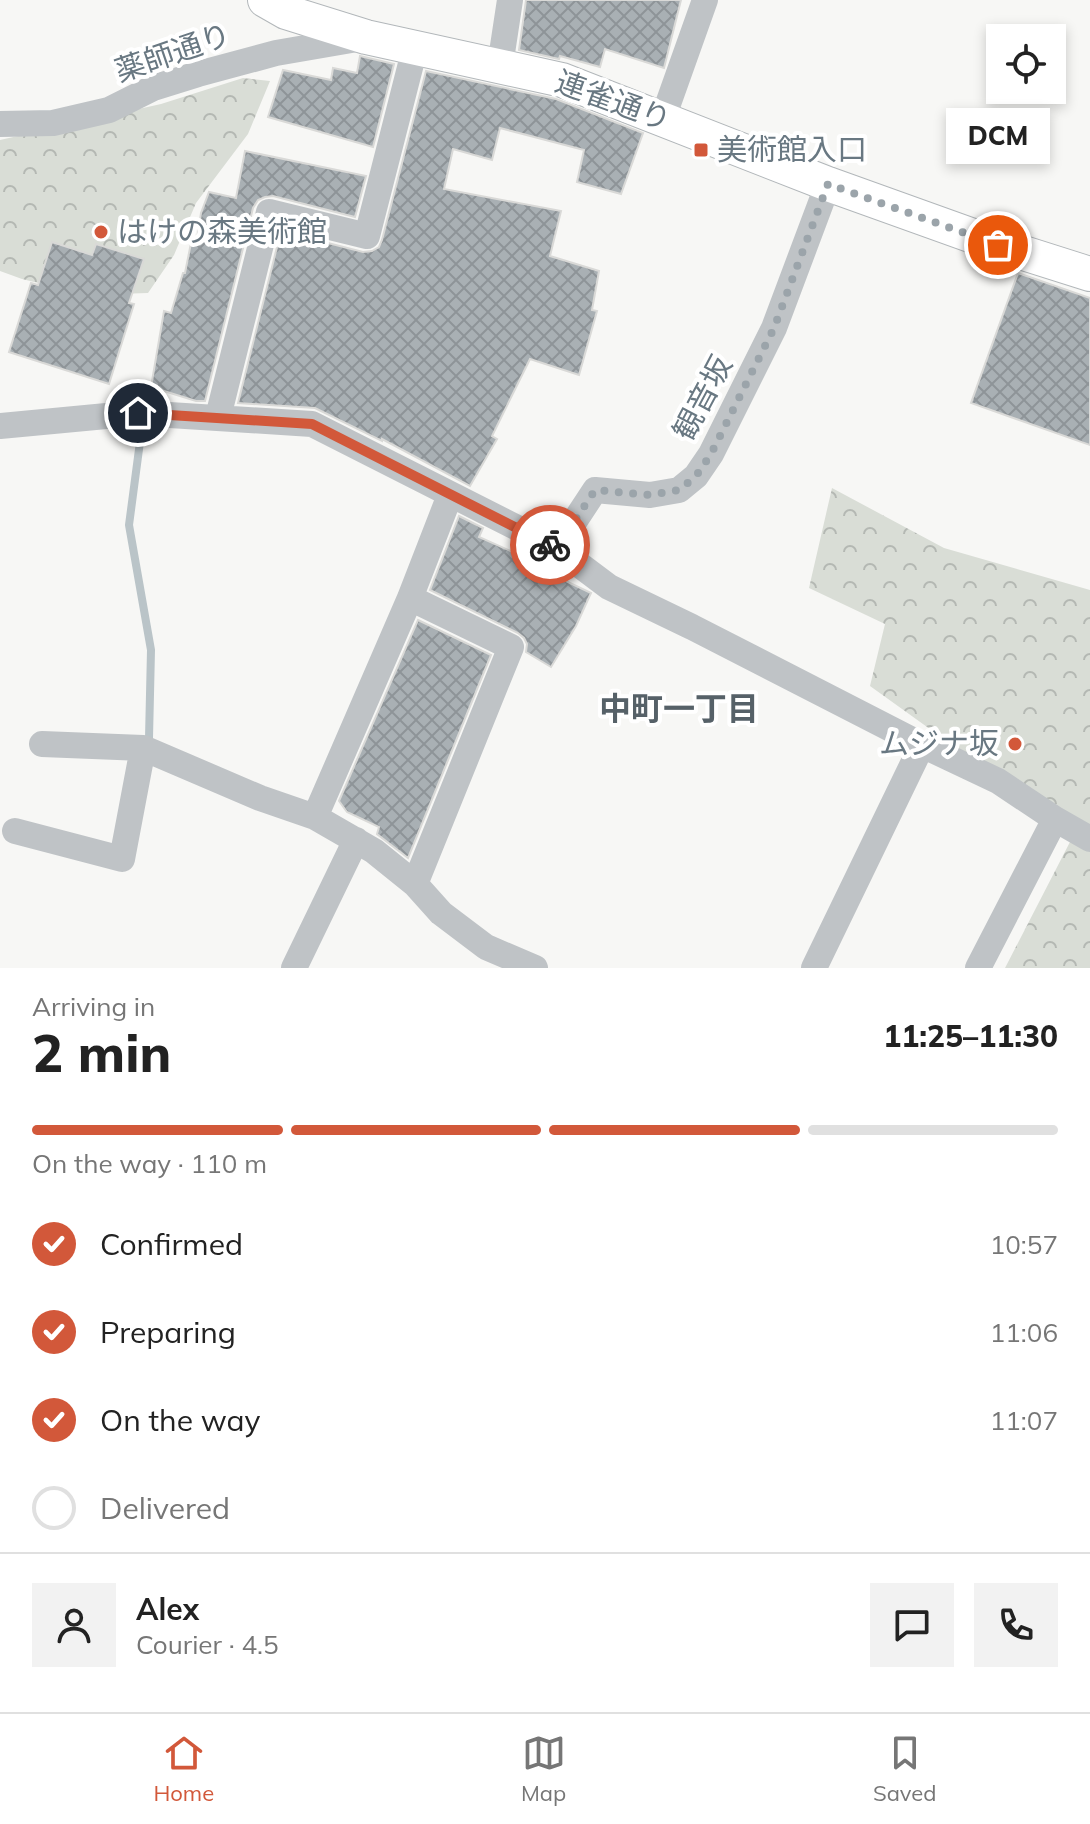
<!DOCTYPE html>
<html lang="en">
<head>
<meta charset="utf-8">
<style>
	:root { --surface:#fff; --page:#f2f2f2; --text:#222; --muted:#767676; --line:#e0e0e0; --accent:#d2583a }
	body { margin:0; font-family:Mulish,"Noto Sans JP",sans-serif; background:var(--page); color:var(--text); height:100vh; display:flex; flex-direction:column; font-size:30px; white-space:nowrap }
	* { box-sizing:border-box; margin:0 }
	p { font-size:26px; color:var(--muted) }
	.icon { flex:none; width:44px; height:44px; fill:none; stroke:currentColor; stroke-width:2; stroke-linecap:round; stroke-linejoin:round }
	.map { position:relative; height:968px; overflow:hidden }
	.side { display:flex; flex-direction:column; background:var(--surface); flex:1 }
	.side>* { flex:none }
	.controls { position:absolute; left:986px; top:24px; display:grid; gap:16px }
	.controls a { display:grid; place-items:center; width:80px; height:80px; border-radius:0px; background:var(--surface); box-shadow:0 4px 12px #0003; font-size:40px }
	.pin { position:absolute; display:grid; place-items:center; width:68px; height:68px; color:#fff; margin:-34px; border:4px solid #fff; border-radius:50%; box-shadow:0 2px 8px #0007 }
	.courier { position:absolute; display:grid; place-items:center; width:80px; height:80px; margin:-40px; border:6px solid #d2583a; border-radius:50%; background:#fff; color:#222; box-shadow:0 2px 10px #0007 }
	.bubble { position:absolute; height:56px; border-radius:0px; background:var(--surface); box-shadow:0 4px 12px #0003; font-size:26px; font-weight:800; line-height:56px; text-align:center }
	.overview em { font-style:normal; font-weight:800 }
	.overview div { display:flex; flex-direction:column-reverse }
	.overview { display:flex; align-items:center; justify-content:space-between; height:136px; padding:0 32px }
	h1 { font-size:52px; font-weight:800; line-height:60px }
	.bar { display:grid; grid-template-columns:repeat(4,1fr); gap:12px 8px; align-content:center; height:96px; padding:0 32px }
	.bar i { height:10px; border-radius:6px; background:var(--line) }
	.bar .current { background:var(--accent) }
	.bar p { grid-column:span 4 }
	.line { display:flex; align-items:center; gap:20px; padding:0 32px; border-top:2px solid var(--line) }
	.line div { flex:1 }
	.round { display:grid; place-items:center; flex:none; width:84px; height:84px; border-radius:0px; background:var(--page) }
	ol { padding:0 32px; list-style:none }
	li { display:flex; align-items:center; gap:24px; height:88px }
	li p { margin-inline-start:auto }
	li .icon { padding:8px; border-radius:50%; background:var(--accent); color:#fff; stroke-width:4 }
	li:last-child { color:var(--muted) }
	li i { width:44px; height:44px; border:4px solid var(--line); border-radius:50% }
	.dock { display:flex; justify-content:space-around; align-items:center; height:112px; border-top:2px solid var(--line); background:var(--surface); font-size:22px; color:var(--muted) }
	.dock a { display:grid; justify-items:center; gap:4px }
	.dock .current { color:var(--accent) }
	.map>svg:first-child { display:block }
	.forest { fill:url(#forest-crowns) }
	.lines { fill:none; stroke-linecap:round; stroke-linejoin:round }
	.stream { stroke:#bac4c8; stroke-width:8 }
	.building { fill:url(#building-cross-hatch); stroke:#d9d9d7; stroke-width:2 }
	.major-casing { stroke:#b2b7ba; stroke-width:36 }
	.minor { stroke:#bfc3c6; stroke-width:26 }
	.major { stroke:#fff; stroke-width:34 }
	.done { stroke:#9ba4aa; stroke-width:8; stroke-dasharray:0 14.4 }
	.route { stroke:#d2583a; stroke-width:10 }
	.poi-dot { fill:#d2583a; stroke:#fff; stroke-width:3 }
	.labels { text-anchor:middle; stroke-width:8; stroke-linejoin:round; paint-order:stroke }
	.street-label { font-size:30px; fill:#697882; stroke:#fff }
	.poi-label { font-size:30px; fill:#697882; stroke:#fff; text-anchor:start }
	.neighbourhood-label { font-size:32px; font-weight:bold; fill:#566168; stroke:#fff }
</style>
</head>
<body>
<div class="map">
<svg width="1090" height="968" viewBox="0 0 1090 968">
	<defs>
		<pattern id="forest-crowns" width="20" height="18" patternUnits="userSpaceOnUse" patternTransform="scale(2)"><rect width="20" height="18" fill="#d9ddd6"/><path d="M2 6a3 3 0 1 1 6 0M12 15a3 3 0 1 1 6 0" fill="none" stroke="#b4b8b3"/></pattern>
		<pattern id="building-cross-hatch" width="8" height="8" patternUnits="userSpaceOnUse" patternTransform="scale(2)"><rect width="8" height="8" fill="#a9b0b4"/><path d="M0 0l8 8M0 8l8-8" fill="none" stroke="#8e9498"/></pattern>
	</defs>
	<rect width="100%" height="100%" fill="#f7f7f5"/>
	<path class="forest" d="M243,78L270,81L248,134L196,203L174,255L148,293L87,295L22,279L0,271V140L161,104Z
		M832,488L944,548L1090,590V829L987,770L870,686L885,624L809,588Z
		M1071,840L1090,851V968H1005Z"/>
	<g class="lines">
		<path class="stream" d="M143,419L129,525L151,650L149,738"/>
	</g>
	<path class="building" d="M526,0H681L664,68L605,49L600,67L560,56L559,59L519,50Z
		M360,56L394,64L373,147L268,117L283,70L331,80L333,68L357,73Z
		M426,71L556,99L643,133L621,194L577,182L584,150L500,128L492,160L453,149L444,189L561,211L550,256L599,271L592,310L597,311L579,375L530,359L492,436L497,439L470,486L382,439V441L315,408L238,403L281,231L363,252L372,251L379,247L382,240Z
		M245,151L366,176L355,217L273,196L265,197L258,200L253,208L205,401H196L151,387L164,311L171,313L183,273H185L192,238L197,239L201,213L209,192L236,198Z
		M52,242L92,255L96,244L144,259L129,303L134,304L109,384L9,352L31,283L38,285Z
		M1018,273L1090,298V445L971,403Z
		M459,516L483,528L479,537L524,557L522,560L591,593L576,626L551,667L526,652L527,644L524,638L518,633L430,590Z
		M418,620L491,655L408,858L377,834L379,827L347,812L339,801Z"/>
	<g class="lines">
		<defs>
			<path id="major" d="M265,0L286,12L366,37L562,80L828,184L998,245L1090,274"/>
		</defs>
		<use href="#major" class="major-casing"/>
		<path class="minor" d="M500,66L510,0
			M663,118L705,0
			M0,124L53,123L109,110L153,88L198,74L276,53L363,38
			M218,417L269,212L367,236L415,48
			M0,426L138,413L312,424L557,548L609,587L692,627L922,745L998,781L1055,819L1090,839
			M557,548L595,490L650,495L679,490L696,476L711,454L774,328L828,184
			M410,598L511,647L415,884
			M42,744L143,748L260,798L315,817L410,598L450,495
			M315,817L374,851L415,884L441,913L486,947L535,968
			M15,831L122,859L143,748
			M294,968L356,840
			M814,968L922,745
			M978,968L1055,819"/>
		<use href="#major" class="major"/>
	</g>
	<g class="lines">
		<path class="done" d="M550,545L557,548L595,490L650,495L679,490L696,476L711,454L774,328L828,184L998,245"/>
		<path class="route" d="M138,413L312,424L550,545"/>
	</g>
	<g class="poi-dot">
		<rect x="693" y="142" width="16" height="16" rx="4"/>
		<circle cx="101" cy="232" r="8"/>
		<circle cx="1015" cy="744" r="8"/>
	</g>
	<g class="labels">
		<g class="street-label">
			<text transform="translate(173 53) rotate(-19)" y="10">薬師通り</text>
			<text transform="translate(613 101) rotate(20)" y="10">連雀通り</text>
			<text transform="translate(703 398) rotate(-62)" y="10">観音坂</text>
		</g>
		<g class="poi-label">
			<text x="717" y="160">美術館入口</text>
			<text x="117" y="242">はけの森美術館</text>
			<text x="999" y="754" text-anchor="end">ムジナ坂</text>
		</g>
		<g class="neighbourhood-label">
			<text x="679" y="720">中町一丁目</text>
		</g>
	</g>
</svg>
<div class="controls">
<a><svg class="icon" aria-label="locate" viewBox="0 0 24 24"><circle cx="12" cy="12" r="6"/><path d="M12 2v4M12 18v4M2 12h4M18 12h4"/></svg></a>
</div>
<div class="pin" style="left:998px;top:245px;background:#ea580c"><svg class="icon" aria-label="bag" viewBox="0 0 24 24"><path d="M5 8h14l-1 12H6zM9 8a3 3 0 0 1 6 0"/></svg></div>
<div class="pin" style="left:138px;top:413px;background:#1f2937"><svg class="icon" aria-label="home" viewBox="0 0 24 24"><path d="M3 11l9-7 9 7M6 9v11h12V9"/></svg></div>
<div class="courier" style="left:550px;top:545px"><svg class="icon" aria-label="bike" viewBox="0 0 24 24"><circle cx="6" cy="16" r="4"/><circle cx="18" cy="16" r="4"/><path d="M6 16l4-8h5l3 8M10 8l3 8H6M13 5h3"/></svg></div>
<div class="bubble" style="left:946px;top:108px;width:104px">DCM</div>
</div>
<section class="side">
<div class="overview"><div><h1>2 min</h1><p>Arriving in</p></div><em>11:25–11:30</em></div>
<div class="bar"><i class="current"></i><i class="current"></i><i class="current"></i><i></i><p>On the way · 110 m</p></div>
<ol>
<li><svg class="icon" aria-label="check" viewBox="0 0 24 24"><path d="M5 12l5 5 9-10"/></svg>Confirmed<p>10:57</p></li>
<li><svg class="icon" aria-label="check" viewBox="0 0 24 24"><path d="M5 12l5 5 9-10"/></svg>Preparing<p>11:06</p></li>
<li><svg class="icon" aria-label="check" viewBox="0 0 24 24"><path d="M5 12l5 5 9-10"/></svg>On the way<p>11:07</p></li>
<li><i></i>Delivered</li>
</ol>
<div class="line" style="height:144px"><a class="round"><svg class="icon" aria-label="person" viewBox="0 0 24 24"><circle cx="12" cy="8" r="4"/><path d="M4 21q1-7 8-7t8 7"/></svg></a><div><b>Alex</b><p>Courier · 4.5</p></div><a class="round"><svg class="icon" aria-label="chat" viewBox="0 0 24 24"><path d="M4 5h16v11H9l-5 4z"/></svg></a><a class="round"><svg class="icon" aria-label="phone" viewBox="0 0 24 24"><path d="M5 4h4l2 5-3 2q2 4 5 5l2-3 5 2v4C11 20 4 13 5 4z"/></svg></a></div>
</section>
<nav class="dock">
<a class="current"><svg class="icon" aria-label="home" viewBox="0 0 24 24"><path d="M3 11l9-7 9 7M6 9v11h12V9"/></svg>Home</a>
<a><svg class="icon" aria-label="map" viewBox="0 0 24 24"><path d="M3 6l6-2 6 2 6-2v14l-6 2-6-2-6 2zM9 4v14M15 6v14"/></svg>Map</a>
<a><svg class="icon" aria-label="saved" viewBox="0 0 24 24"><path d="M7 4h10v16l-5-4-5 4z"/></svg>Saved</a>
</nav>
</body>
</html>
